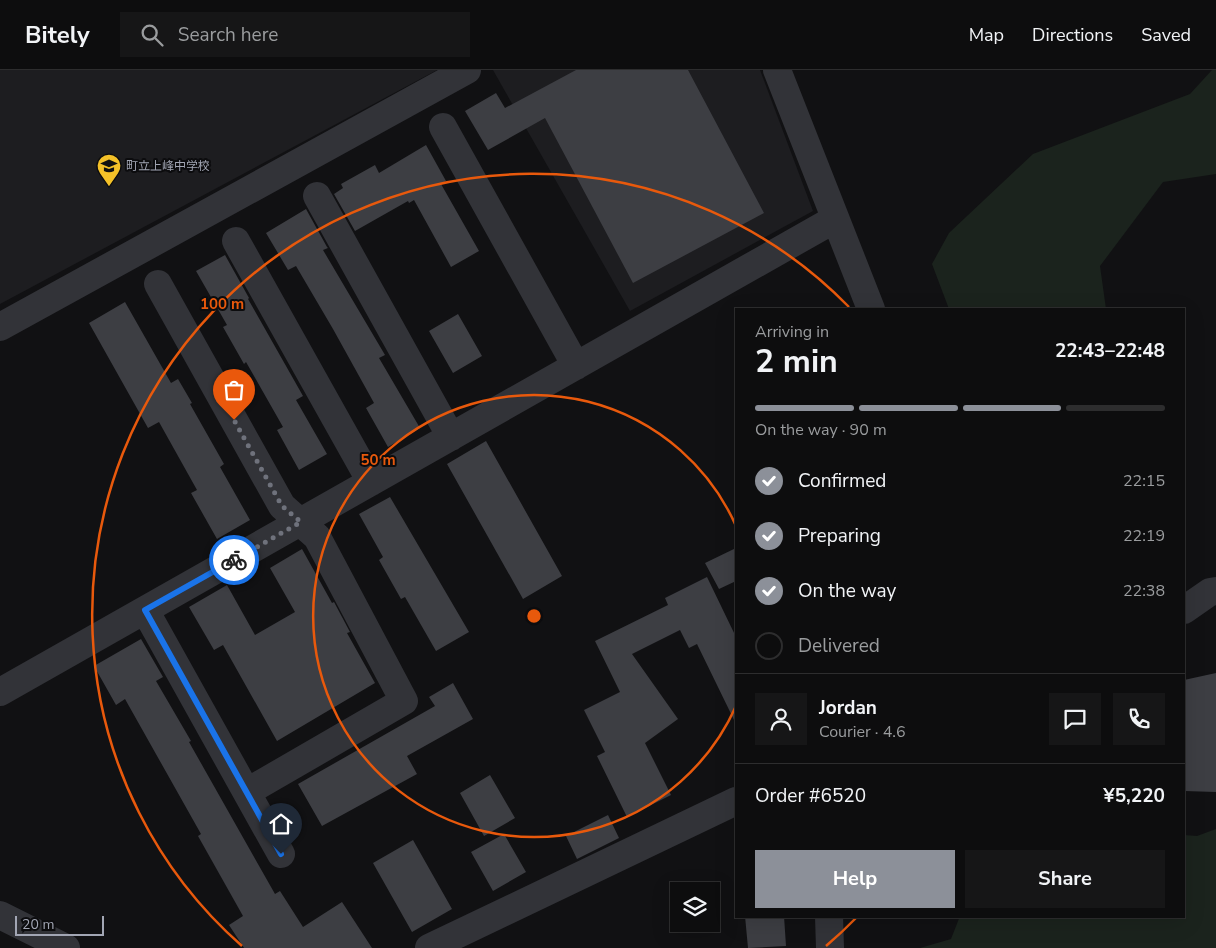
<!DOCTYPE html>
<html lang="en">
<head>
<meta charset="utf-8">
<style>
	:root { --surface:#0d0d0e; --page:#161617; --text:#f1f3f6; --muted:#9a9c9e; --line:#2d2d2e; --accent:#8c9099 }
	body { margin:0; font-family:"Nunito Sans","Noto Sans JP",sans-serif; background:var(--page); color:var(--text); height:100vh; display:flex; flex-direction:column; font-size:19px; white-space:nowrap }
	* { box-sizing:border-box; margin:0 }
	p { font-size:16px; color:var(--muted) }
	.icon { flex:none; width:28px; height:28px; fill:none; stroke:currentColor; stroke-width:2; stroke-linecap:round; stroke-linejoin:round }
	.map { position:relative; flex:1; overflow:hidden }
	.drawer { position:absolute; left:735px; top:238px; width:450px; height:610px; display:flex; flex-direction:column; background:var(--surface); border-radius:0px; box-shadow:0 5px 20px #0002,0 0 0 1px var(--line) }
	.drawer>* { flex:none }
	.buttons { position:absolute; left:670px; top:812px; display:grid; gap:10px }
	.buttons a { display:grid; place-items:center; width:50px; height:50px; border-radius:0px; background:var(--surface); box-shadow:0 5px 20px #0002,0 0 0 1px var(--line); font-size:25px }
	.scale { position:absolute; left:15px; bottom:12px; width:89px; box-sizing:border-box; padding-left:5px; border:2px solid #a2a6b4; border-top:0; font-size:14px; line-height:18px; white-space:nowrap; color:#a2a6b4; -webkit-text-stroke:4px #0c0c0e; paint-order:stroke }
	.pin { position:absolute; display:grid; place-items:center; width:42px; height:42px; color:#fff; margin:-51px -21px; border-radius:50% 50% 50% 0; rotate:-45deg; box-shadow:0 0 5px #0007 }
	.pin .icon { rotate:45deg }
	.courier { position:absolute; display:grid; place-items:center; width:50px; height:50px; margin:-25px; border:4px solid #1a73e8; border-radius:50%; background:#fff; color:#222; box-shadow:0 1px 6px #0007 }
	.headline em { font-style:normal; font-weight:700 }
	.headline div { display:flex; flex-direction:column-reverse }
	.headline { display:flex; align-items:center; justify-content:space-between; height:85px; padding:0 20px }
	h1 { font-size:32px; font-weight:700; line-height:38px }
	.bar { display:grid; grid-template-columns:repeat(4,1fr); gap:8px 5px; align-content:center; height:60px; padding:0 20px }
	.bar i { height:6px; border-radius:4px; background:var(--line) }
	.bar .selected { background:var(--accent) }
	.bar p { grid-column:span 4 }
	.line { display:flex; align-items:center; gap:12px; padding:0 20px; border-top:1px solid var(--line) }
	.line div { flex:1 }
	.round { display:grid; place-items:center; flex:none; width:52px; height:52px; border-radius:0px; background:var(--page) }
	ol { padding:0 20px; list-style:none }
	li { display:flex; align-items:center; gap:15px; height:55px }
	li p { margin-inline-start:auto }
	li .icon { padding:5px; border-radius:50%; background:var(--accent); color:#fff; stroke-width:4 }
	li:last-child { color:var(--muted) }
	li i { width:28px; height:28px; border:2px solid var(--line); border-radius:50% }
	.primary-button { display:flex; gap:10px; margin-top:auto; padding:10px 20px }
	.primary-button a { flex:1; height:58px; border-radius:0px; background:var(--accent); color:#fff; font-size:20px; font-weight:700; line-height:58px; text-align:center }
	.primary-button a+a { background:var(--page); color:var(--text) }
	header { display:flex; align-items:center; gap:30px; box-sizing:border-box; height:70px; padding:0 25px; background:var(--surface); border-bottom:1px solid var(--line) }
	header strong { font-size:24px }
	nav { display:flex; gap:28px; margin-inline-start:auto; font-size:18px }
	.search { width:350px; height:45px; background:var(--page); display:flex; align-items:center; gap:12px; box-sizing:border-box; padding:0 18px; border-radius:0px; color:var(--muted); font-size:19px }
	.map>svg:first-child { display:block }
	.built { fill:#1d1d20 }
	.green { fill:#1b231d }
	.building { fill:#3d3e43 }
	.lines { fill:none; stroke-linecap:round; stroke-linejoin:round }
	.minor { stroke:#323338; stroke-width:28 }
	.done { stroke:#6f727c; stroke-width:5; stroke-dasharray:0 9 }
	.route { stroke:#1a73e8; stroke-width:6 }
	.ring { fill:none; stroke:#e8590c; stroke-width:2.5 }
	.labels { text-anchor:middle; stroke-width:4; stroke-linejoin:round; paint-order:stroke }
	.poi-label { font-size:12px; fill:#a2a6b4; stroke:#0c0c0e; text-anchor:start }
	.centre { fill:#e8590c; stroke:#0c0c0e; stroke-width:2.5 }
	.ring-label { font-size:15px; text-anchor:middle; font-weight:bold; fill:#e8590c; stroke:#0c0c0e; stroke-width:4; stroke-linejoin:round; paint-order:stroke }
</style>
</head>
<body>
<header>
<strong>Bitely</strong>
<div class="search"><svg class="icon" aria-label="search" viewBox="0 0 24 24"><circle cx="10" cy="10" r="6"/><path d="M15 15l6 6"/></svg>Search here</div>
<nav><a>Map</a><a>Directions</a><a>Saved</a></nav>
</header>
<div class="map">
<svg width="1216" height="878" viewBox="0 0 1216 878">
	<rect width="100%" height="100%" fill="#111113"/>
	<path class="built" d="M0,0H437L0,234Z
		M493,0H760L813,141L630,241Z"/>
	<path class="green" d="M1212,0H1216V104L1163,112L1100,196L1106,239H949L932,194L949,163L1033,84L1190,24Z
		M1216,759V878H920L951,869L960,846H1184V765L1197,766Z"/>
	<path class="building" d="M576,0H688L764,143L633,213L545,48L488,80L465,41L496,23L505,38Z
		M426,75L446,111L441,114L479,181L451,197L414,130L409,133L408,131L355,161L334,124L343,118L341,114L375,95L379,103Z
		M306,139L327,177L328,178L323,180L385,285L379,288L420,358L388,377L366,338L374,333L333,259L296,196L288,200L266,163Z
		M225,185L249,228L248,229L303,326L296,330L327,384L299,400L277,360L283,357L246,292L244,294L223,257L227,255L196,201Z
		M125,232L171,313L178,309L192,333L190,334L224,394L220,397L250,450L217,469L191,423L197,420L159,352L148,358L89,253Z
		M458,244L482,286L453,303L429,261Z
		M486,371L562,506L523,529L447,394Z
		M390,427L469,562L436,581L405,527L401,529L379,490L383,487L359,444Z
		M736,478V511L719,519L705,493Z
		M302,479L332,533L334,532L350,562L347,563L375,613L277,671L223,575L214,580L189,537L227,515L255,565L295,542L270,498Z
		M707,507L736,567V654L697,574L689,578L680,560L632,584L678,649L645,673L671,725L627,747L597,686L605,682L584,640L620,622L595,571L668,535L665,528Z
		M141,569L163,607L156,611L191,671L189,672L275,824L280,821L303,857L342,832L372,878H244L229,855L243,846L198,766L201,764L125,629L116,635L94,596Z
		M1216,603V722L1184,721L1186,645L1184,646V610Z
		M453,613L473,649L407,686L417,704L322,756L298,714L435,636L429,627Z
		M490,705L515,748L484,766L460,723Z
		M608,745L619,768L577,789L566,766Z
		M504,764L526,802L493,821L471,782Z
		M413,770L452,839L412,862L373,793Z
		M745,846H784L786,876L748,878Z"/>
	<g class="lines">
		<path class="minor" d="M777,0L871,239
			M443,57L576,296
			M317,126L451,367
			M236,171L371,412
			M158,214L282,436L317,467L404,631L247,722
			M0,257L467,0
			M145,540L281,784
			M1184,540L1210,522L1216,521
			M0,622L835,149
			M0,845L66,878
			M829,846L830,878
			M429,878L736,731"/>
	</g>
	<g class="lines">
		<path class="done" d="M234,490L301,452L282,436L234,350"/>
		<path class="route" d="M234,490L145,540L281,784"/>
	</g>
	<g class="ring">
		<path d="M736 636A221 221 0 1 1 736 456"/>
		<path d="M857 847A441 441 0 0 1 826 876M242 876A441 441 0 1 1 849 237"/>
	</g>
	<defs>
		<symbol id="school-pin" viewBox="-11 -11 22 30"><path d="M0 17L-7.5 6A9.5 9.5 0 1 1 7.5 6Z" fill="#f4c128" stroke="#0c0c0e"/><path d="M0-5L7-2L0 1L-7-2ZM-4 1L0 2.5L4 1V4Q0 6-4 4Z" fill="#111"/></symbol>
	</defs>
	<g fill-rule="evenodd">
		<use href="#school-pin" x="95" y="82" width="28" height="38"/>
	</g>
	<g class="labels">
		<g class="poi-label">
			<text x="126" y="100">町立上峰中学校</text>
		</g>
	</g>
	<circle cx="534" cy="546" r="8" class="centre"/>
	<g class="ring-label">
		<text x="222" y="239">100 m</text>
		<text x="378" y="395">50 m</text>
	</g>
</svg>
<div class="buttons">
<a><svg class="icon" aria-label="layers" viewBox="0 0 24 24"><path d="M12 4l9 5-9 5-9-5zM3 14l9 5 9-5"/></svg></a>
</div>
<div class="scale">20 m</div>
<div class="pin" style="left:234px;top:350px;background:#ea580c"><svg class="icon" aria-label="bag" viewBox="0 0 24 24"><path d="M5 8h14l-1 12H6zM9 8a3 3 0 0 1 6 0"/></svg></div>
<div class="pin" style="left:281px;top:784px;background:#1f2937"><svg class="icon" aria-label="home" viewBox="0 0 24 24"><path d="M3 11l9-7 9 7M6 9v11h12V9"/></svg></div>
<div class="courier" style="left:234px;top:490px"><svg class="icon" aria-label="bike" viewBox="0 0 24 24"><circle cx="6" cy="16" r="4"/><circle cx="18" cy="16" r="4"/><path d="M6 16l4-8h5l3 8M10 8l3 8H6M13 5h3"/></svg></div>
<section class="drawer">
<div class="headline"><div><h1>2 min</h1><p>Arriving in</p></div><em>22:43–22:48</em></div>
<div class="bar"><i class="selected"></i><i class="selected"></i><i class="selected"></i><i></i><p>On the way · 90 m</p></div>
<ol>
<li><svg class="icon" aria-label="check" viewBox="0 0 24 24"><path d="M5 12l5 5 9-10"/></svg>Confirmed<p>22:15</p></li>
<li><svg class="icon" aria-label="check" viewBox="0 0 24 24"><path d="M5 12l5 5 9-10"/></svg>Preparing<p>22:19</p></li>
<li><svg class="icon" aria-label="check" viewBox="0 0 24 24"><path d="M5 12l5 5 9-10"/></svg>On the way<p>22:38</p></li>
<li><i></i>Delivered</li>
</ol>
<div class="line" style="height:90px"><a class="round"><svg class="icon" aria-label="person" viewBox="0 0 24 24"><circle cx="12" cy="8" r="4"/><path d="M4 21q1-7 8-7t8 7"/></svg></a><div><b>Jordan</b><p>Courier · 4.6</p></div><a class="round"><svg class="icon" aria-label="chat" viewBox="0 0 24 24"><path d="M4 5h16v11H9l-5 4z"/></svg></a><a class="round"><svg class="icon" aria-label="phone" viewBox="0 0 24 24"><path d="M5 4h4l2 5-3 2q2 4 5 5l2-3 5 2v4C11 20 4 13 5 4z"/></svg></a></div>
<div class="line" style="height:65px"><div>Order #6520</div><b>¥5,220</b></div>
<div class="primary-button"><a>Help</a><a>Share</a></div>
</section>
</div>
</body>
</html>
